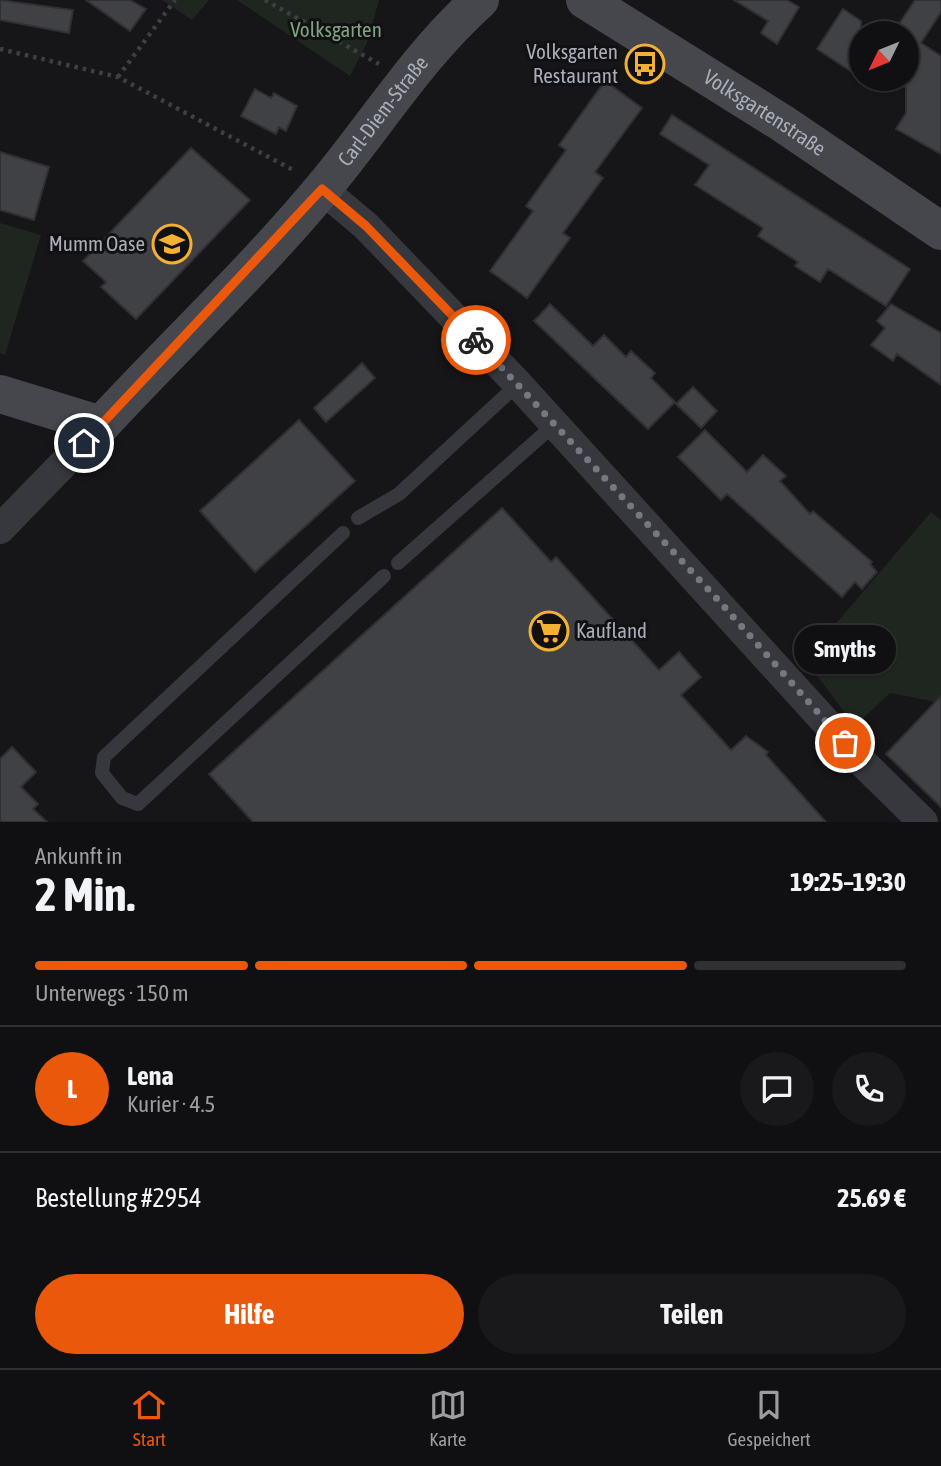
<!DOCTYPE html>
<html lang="de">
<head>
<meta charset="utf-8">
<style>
	:root { --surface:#101012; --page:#19191b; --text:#f1f3f6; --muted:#9c9d9f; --line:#303032; --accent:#ea580c }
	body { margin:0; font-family:"Asap Condensed",sans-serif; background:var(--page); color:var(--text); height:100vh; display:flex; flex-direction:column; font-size:26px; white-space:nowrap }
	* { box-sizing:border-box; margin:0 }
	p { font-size:23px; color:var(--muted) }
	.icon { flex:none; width:38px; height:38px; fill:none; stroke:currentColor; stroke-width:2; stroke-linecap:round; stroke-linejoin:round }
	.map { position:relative; height:822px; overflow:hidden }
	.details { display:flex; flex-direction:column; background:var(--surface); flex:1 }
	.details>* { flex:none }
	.needle { width:46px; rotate:227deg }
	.tools { position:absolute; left:849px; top:21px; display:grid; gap:14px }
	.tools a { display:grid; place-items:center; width:70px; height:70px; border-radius:50%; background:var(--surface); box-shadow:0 2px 5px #0004,0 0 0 2px var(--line); font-size:35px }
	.pin { position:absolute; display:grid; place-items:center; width:60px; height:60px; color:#fff; margin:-30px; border:4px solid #fff; border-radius:50%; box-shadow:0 2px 7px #0007 }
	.courier { position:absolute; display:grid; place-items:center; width:70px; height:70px; margin:-35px; border:5px solid #ea580c; border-radius:50%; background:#fff; color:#222; box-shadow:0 2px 9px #0007 }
	.bubble { position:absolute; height:49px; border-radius:24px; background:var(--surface); box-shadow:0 2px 5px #0004,0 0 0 2px var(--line); font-size:23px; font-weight:700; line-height:49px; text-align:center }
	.summary em { font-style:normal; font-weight:700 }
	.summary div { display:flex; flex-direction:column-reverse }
	.summary { display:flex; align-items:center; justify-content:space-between; height:119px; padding:0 35px }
	h1 { font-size:46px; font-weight:700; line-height:52px }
	.bar { display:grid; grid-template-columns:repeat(4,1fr); gap:10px 7px; align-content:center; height:84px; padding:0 35px }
	.bar i { height:9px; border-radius:5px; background:var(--line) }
	.bar .on { background:var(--accent) }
	.bar p { grid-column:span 4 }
	.line { display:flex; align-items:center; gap:18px; padding:0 35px; border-top:2px solid var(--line) }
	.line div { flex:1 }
	.round { display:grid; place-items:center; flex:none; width:74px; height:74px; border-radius:37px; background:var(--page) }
	.action { display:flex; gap:14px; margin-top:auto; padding:14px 35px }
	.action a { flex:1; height:80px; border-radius:42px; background:var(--accent); color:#fff; font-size:28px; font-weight:700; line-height:80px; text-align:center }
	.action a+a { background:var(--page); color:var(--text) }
	.menu { display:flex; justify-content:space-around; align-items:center; height:98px; border-top:2px solid var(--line); background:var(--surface); font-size:19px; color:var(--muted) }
	.menu a { display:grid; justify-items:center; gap:4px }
	.menu .on { color:var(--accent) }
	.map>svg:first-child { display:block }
	.green { fill:#1e261f }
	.building { fill:#404145; stroke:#303034; stroke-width:2 }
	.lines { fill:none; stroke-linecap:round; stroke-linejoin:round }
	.path { stroke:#3d3f44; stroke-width:4.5; stroke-dasharray:3.5 5; stroke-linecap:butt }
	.lane { stroke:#37383d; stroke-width:14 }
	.street { stroke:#37383d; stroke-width:30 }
	.secondary { stroke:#45474d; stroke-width:38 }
	.done { stroke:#757880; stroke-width:7; stroke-dasharray:0 12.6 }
	.route { stroke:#ea580c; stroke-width:9 }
	.labels { text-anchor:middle; stroke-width:6; stroke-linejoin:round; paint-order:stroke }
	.park-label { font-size:21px; fill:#7fa381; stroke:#111113 }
	.poi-label { font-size:21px; fill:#a8adb8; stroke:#111113; text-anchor:end }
	.street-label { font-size:21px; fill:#a8adb8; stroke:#111113 }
</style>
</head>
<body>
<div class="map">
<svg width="941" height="822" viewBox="0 0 941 822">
	<rect width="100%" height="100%" fill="#161618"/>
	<path class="green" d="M162,0H209L192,20Z
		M237,0H379L367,43L350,76Z
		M0,223L41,235L5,355L0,353Z
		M931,512L941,520V703L890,693L855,726L805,660Z"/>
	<path class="building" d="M0,0L73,10L69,33L0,20Z
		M86,0H130L146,9L130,31Z
		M734,0H787L799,7L777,44L761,33L768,21Z
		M915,0H941V12L921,43L941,56V154L896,129L906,113V88L896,81L906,79V33H893Z
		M843,9L861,21V78L817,49Z
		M605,81L642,108L595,172L603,178L563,233L570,238L527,298L490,271L533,211L526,206L566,150L559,145Z
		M255,89L271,98L274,93L297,106L286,131L279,127L276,134L241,116Z
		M672,115L910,269L886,306L828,269L820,282L795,266L798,262L758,236L763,228L695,185L709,165L660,134Z
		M191,148L250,200L136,319L101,287L106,282L83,261Z
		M0,152L49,167L34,220L0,210Z
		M550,304L593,346L604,335L626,357L631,351L655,373L651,378L675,402L648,429L534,321Z
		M891,304L941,333V385L897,354L893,361L871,345L885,328L877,321Z
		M362,363L375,378L326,422L314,408Z
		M693,387L717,411L701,428L676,404Z
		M299,420L355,481L255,572L200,511Z
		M705,430L747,472L763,455L786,476L780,481L810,514L813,511L872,562L870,564L877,572L862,589L855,582L842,597L727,494L721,500L678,457Z
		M502,508L551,562L556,557L659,670L679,652L701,677L681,695L731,750L746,736L768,752L766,755L826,822H253L209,774Z
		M941,696V807L886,754Z
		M12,747L36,772L21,787L38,804L33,809L47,822H0V759Z"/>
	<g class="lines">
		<path class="path" d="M265,0L379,64
			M0,49L118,77L295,171
			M118,77L175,0"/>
		<path class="lane" d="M358,518L399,494L518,384
			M343,533L104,757L102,773L122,798L138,804L384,576
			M398,563L555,424"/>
		<path class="street" d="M322,189L366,226L518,384L863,763L923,822
			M0,529L101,425"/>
		<g class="secondary">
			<path id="s1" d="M585,0L782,123L941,231"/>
			<path id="s2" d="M0,394L101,425C174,346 254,271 323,188C375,126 419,54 480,0"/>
		</g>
	</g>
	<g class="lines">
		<path class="done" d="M476,340L720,602L845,743"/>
		<path class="route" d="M84,443L322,189L366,226L476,340"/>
	</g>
	<defs>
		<symbol id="bus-ring" viewBox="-11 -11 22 22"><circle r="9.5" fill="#111113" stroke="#f2b134" stroke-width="1.5"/><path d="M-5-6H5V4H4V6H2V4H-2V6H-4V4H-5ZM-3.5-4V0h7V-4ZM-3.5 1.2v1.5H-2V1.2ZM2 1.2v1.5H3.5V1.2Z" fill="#f2b134"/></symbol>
		<symbol id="school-ring" viewBox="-11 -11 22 22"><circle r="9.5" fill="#111113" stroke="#f2b134" stroke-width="1.5"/><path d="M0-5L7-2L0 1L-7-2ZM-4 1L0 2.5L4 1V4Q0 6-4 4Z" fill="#f2b134"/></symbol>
		<symbol id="supermarket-ring" viewBox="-11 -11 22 22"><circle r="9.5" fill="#111113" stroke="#f2b134" stroke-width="1.5"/><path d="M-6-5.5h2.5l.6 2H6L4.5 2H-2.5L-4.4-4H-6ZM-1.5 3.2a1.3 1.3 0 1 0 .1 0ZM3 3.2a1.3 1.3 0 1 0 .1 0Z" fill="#f2b134"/></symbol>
	</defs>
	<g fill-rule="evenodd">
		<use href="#bus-ring" x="623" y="42" width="44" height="44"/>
		<use href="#school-ring" x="150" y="222" width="44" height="44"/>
		<use href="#supermarket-ring" x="527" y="609" width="44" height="44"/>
	</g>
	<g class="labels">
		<g class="park-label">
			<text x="336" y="37">Volksgarten</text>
		</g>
		<g class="poi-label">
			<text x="618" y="59">Volksgarten<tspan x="618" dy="24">Restaurant</tspan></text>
			<text x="145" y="251">Mumm Oase</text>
			<text x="576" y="638" text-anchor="start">Kaufland</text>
		</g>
		<g class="street-label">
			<text dy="7" stroke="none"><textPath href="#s2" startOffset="528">Carl-Diem-Straße</textPath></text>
			<text dy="7" stroke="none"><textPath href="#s1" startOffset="212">Volksgartenstraße</textPath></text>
		</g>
	</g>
</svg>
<div class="tools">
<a><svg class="needle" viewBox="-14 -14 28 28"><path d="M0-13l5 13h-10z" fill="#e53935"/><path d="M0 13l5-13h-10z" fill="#9c9d9f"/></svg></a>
</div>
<div class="pin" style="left:845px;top:743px;background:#ea580c"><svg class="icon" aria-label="bag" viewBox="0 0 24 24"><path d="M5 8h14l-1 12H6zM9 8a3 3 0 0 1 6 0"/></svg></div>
<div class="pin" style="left:84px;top:443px;background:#1f2937"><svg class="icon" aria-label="home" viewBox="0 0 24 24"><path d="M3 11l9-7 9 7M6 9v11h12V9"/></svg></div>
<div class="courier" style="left:476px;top:340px"><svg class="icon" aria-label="bike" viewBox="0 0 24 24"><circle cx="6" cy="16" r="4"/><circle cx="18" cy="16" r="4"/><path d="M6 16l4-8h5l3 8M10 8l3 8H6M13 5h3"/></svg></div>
<div class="bubble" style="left:794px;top:625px;width:102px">Smyths</div>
</div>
<section class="details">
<div class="summary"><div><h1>2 Min.</h1><p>Ankunft in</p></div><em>19:25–19:30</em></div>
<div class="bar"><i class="on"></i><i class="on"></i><i class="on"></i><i></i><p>Unterwegs · 150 m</p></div>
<div class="line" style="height:126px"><b class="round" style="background:var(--accent);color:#fff">L</b><div><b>Lena</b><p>Kurier · 4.5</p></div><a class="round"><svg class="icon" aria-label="chat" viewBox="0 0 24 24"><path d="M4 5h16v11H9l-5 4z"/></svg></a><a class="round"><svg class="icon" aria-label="phone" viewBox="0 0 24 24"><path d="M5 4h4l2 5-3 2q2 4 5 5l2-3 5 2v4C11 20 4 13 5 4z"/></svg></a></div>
<div class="line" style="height:91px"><div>Bestellung #2954</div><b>25.69 €</b></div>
<div class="action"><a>Hilfe</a><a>Teilen</a></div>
</section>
<nav class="menu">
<a class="on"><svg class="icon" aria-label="home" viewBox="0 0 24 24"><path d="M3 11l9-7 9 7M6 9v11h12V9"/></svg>Start</a>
<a><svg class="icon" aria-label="map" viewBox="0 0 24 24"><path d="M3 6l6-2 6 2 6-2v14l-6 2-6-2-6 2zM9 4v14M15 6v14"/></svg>Karte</a>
<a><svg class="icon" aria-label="saved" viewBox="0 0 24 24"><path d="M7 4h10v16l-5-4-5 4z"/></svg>Gespeichert</a>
</nav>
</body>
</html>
